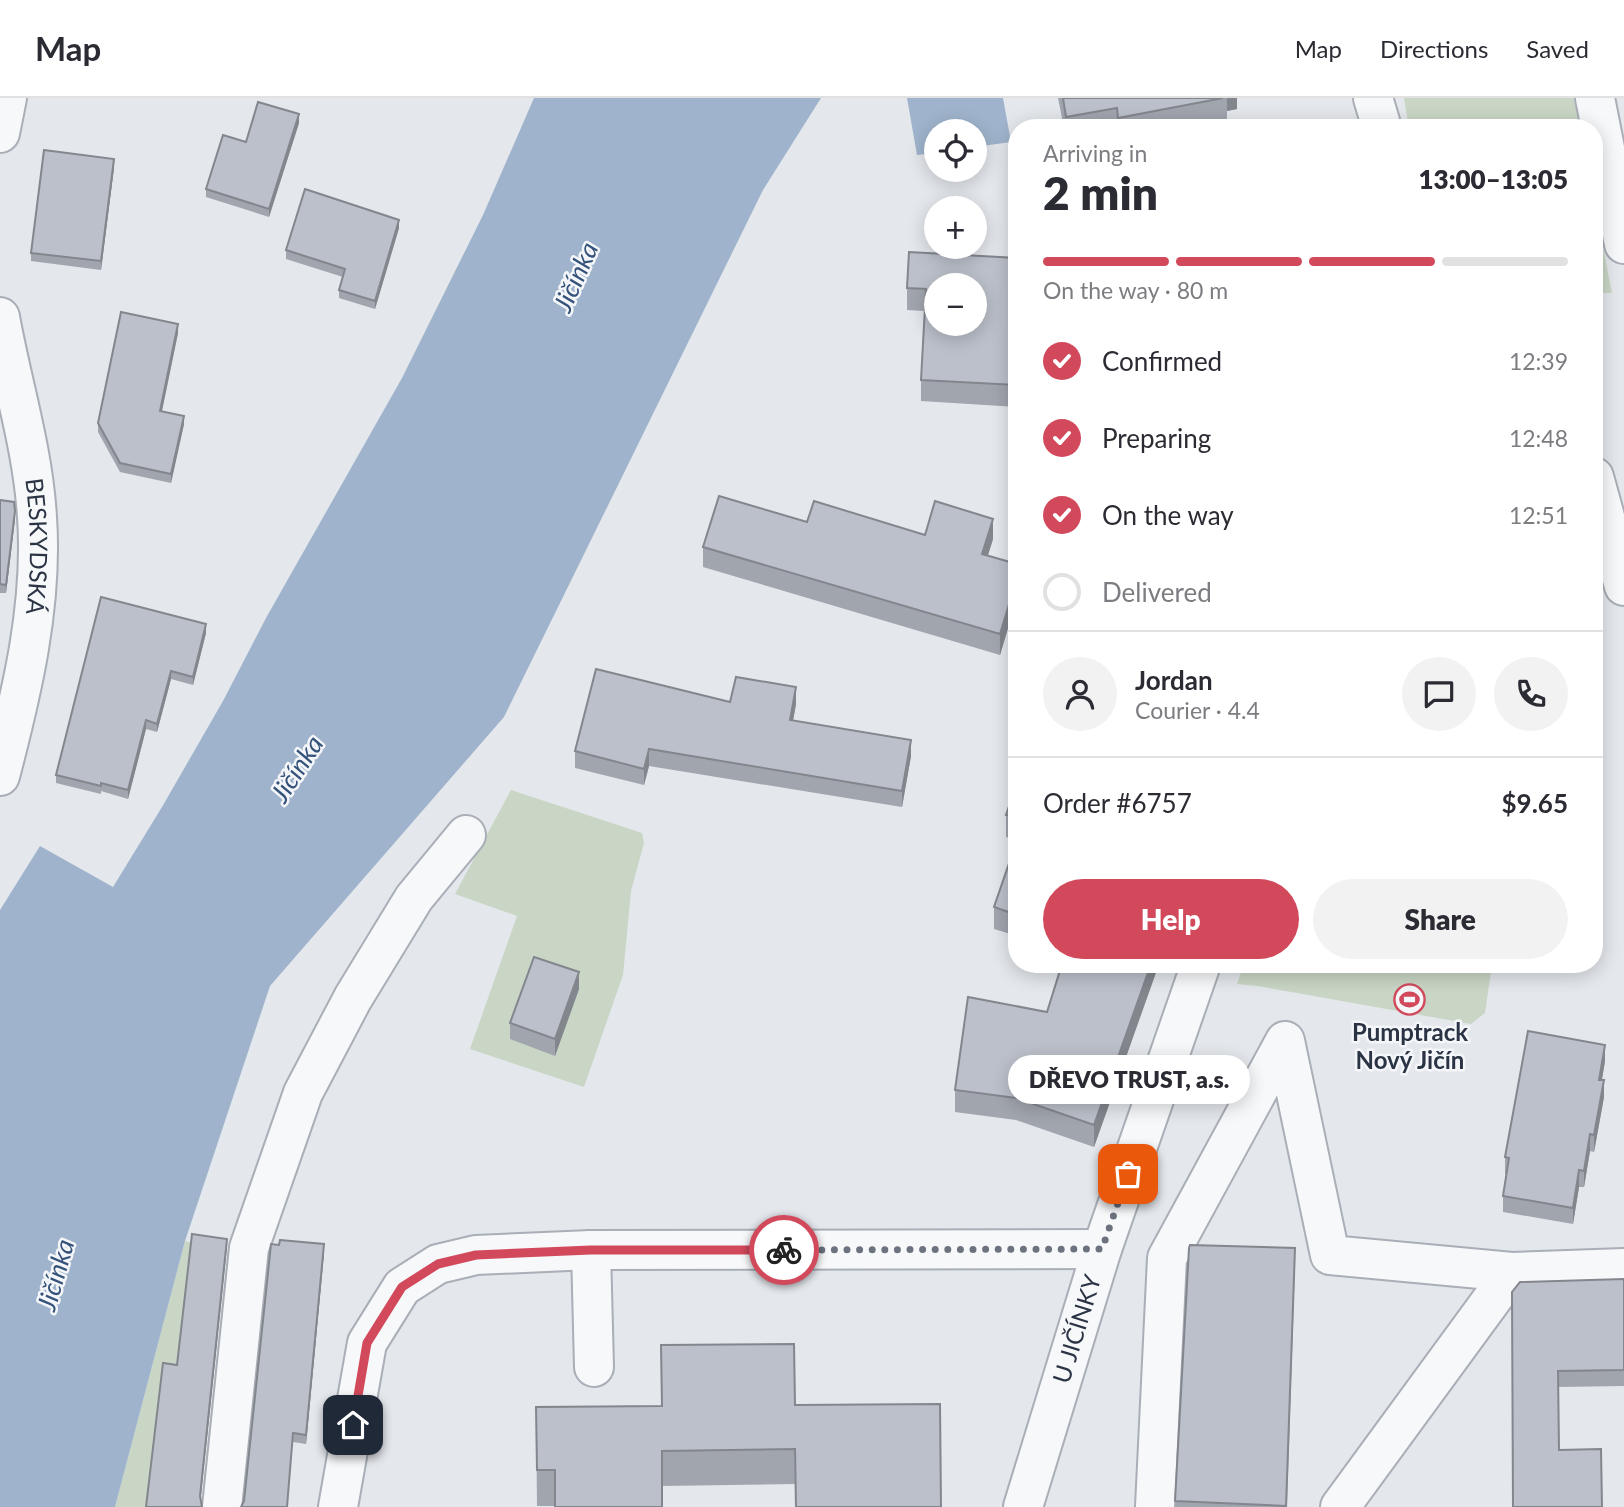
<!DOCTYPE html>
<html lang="en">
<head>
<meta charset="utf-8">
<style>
	:root { --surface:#fff; --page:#f2f2f3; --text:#2b2b33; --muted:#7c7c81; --line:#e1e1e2; --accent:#d1495b }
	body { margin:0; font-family:Lato,sans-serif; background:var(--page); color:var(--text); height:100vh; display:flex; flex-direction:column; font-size:26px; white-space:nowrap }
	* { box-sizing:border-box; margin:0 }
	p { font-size:23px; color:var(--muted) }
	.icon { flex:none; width:38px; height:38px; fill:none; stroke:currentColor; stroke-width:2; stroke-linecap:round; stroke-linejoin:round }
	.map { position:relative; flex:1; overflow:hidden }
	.side { position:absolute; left:1008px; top:21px; width:595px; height:854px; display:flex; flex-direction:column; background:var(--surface); border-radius:28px; box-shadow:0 4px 18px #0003 }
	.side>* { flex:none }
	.fabs { position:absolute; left:924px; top:21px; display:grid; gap:14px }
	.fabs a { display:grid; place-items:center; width:63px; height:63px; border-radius:50%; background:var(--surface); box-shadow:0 4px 18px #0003; font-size:35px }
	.pin { position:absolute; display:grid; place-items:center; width:60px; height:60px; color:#fff; margin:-30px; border-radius:14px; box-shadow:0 4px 10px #0006 }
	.courier { position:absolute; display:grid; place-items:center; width:70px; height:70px; margin:-35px; border:5px solid #d1495b; border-radius:50%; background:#fff; color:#222; box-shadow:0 2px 9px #0007 }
	.bubble { position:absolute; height:49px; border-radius:24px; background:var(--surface); box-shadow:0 4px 18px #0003; font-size:23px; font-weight:800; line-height:49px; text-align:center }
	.head em { font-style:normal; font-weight:800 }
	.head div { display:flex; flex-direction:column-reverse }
	.head { display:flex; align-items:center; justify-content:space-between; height:119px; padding:0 35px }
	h1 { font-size:46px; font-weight:800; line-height:52px }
	.bar { display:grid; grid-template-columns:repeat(4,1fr); gap:10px 7px; align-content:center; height:84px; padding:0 35px }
	.bar i { height:9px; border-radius:5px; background:var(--line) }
	.bar .active { background:var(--accent) }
	.bar p { grid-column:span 4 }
	.line { display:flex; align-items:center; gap:18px; padding:0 35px; border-top:2px solid var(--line) }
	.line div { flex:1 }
	.round { display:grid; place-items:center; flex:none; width:74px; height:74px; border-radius:37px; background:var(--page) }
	ol { padding:0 35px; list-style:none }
	li { display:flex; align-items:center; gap:21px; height:77px }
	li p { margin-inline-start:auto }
	li .icon { padding:7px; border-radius:50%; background:var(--accent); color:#fff; stroke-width:4 }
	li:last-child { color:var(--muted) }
	li i { width:38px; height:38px; border:4px solid var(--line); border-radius:50% }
	.action { display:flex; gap:14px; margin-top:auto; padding:14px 35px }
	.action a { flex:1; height:80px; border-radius:42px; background:var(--accent); color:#fff; font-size:28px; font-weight:800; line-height:80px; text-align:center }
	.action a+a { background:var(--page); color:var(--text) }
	header { display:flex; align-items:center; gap:42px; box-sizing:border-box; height:98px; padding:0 35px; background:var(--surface); border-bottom:2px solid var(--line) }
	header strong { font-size:33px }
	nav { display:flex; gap:38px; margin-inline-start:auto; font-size:24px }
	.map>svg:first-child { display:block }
	.green { fill:#c9d6c5 }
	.water { fill:#9fb4cc }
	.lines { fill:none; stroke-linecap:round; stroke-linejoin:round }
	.minor-casing { stroke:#a9aeb7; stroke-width:42 }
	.minor { stroke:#f7f8fa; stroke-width:38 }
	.wall { fill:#a1a5ae }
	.shaded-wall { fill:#83868d }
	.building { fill:#bbc0ca; stroke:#83868d; stroke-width:2; fill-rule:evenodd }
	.done { stroke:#6c737f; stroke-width:7; stroke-dasharray:0 12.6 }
	.route { stroke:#d1495b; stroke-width:9 }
	.labels { text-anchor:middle; stroke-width:5; stroke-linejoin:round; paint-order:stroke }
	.street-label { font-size:24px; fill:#2b3445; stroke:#f4f6f9 }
	.poi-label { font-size:24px; font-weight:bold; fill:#2b3445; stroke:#f4f6f9 }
	.water-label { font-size:26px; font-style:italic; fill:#34527a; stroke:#f4f6f9 }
</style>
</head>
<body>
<header>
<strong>Map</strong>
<nav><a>Map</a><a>Directions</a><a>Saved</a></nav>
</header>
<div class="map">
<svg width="1624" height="1409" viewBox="0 0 1624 1409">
	<rect width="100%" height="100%" fill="#e4e7ec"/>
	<path class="green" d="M1404,0H1575L1580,30H1409Z
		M1594,105L1612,195H1594Z
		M511,692L642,735L644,745L631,793L623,877L584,989L470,951L517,818L455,796Z
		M1244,866H1492L1485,915L1471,926L1258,888L1237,886Z
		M185,1143L192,1145L177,1275L147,1409H115Z"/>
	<path class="water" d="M534,0H821L763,92L504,619L270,888L185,1143L115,1409H0V812L40,748L113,789L162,709L223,603L266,520L402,280L483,117Z
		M907,0H1003L1011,44L975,49V33H936V55L917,57Z"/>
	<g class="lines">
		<defs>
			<g id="minor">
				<path d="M1373,0L1382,30"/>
				<path d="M1595,0L1624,146"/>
				<path d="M0,35L7,0"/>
				<path id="s1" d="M0,219C12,286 33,351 37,419C43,507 22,594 0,678"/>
				<path d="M1594,379L1624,488"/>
				<path d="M591,1152L594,1269"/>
				<path d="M222,1409L249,1150L303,995L353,900L414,800L466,737"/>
				<path d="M338,1409L367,1245L402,1189L438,1166L476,1157L591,1152L1102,1151"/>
				<path id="s2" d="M1023,1409L1102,1151L1201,866"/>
				<path d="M1155,1409L1167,1160L1285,943L1330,1157L1512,1174L1624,1170"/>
				<path d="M1340,1409L1512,1174"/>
			</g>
		</defs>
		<use href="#minor" class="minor-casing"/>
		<use href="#minor" class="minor"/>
	</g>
	<path class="wall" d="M1058,0H1237V11L1227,13V23L1192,30H1064Z
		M299,25L269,119L206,99V91L246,44Z
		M114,70L101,172L31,163V155Z
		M399,130L375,211L339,200V192L343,179L286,161V152Z
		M1017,160V309L921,303V282L925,213L907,212V190Z
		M178,235L162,313L184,326L171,385L120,374L98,334V325Z
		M0,402L15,421L6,495H0Z
		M925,437L993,441L988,457L1017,466V500L1000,557L703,469V449Z
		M206,535L193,587L171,581L157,634L146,631L128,701L101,693V696L56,685V677Z
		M730,604L796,606L793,623L911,658L902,709L649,668L644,687L575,670V653Z
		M1017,685V838L994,831V809L1013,754V748L1016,741L1006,739V717Z
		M1062,866H1159L1094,1049L1016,1022L955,1014V992L1047,914Z
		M579,891L555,958L510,941V925Z
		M1605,963L1602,982L1604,999L1594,1054L1590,1053L1584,1089H1579L1573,1126L1503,1114V1098L1507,1076H1505V1059Z
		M1189,1150L1295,1166L1287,1409H1175Z
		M324,1155L306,1346L293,1344L244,1403Z
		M1624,1181V1288L1558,1289L1559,1352L1513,1409L1512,1194Z
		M794,1246L795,1386L662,1388L555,1408H537L536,1309L661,1308Z"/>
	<path class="shaded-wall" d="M1227,0H1237V11L1227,13Z
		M299,16V25L269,119V111Z
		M114,61V70L101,172V163Z
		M399,122V130L375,211V203Z
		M178,226V235L160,322V313Z
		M184,318V326L171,385V376Z
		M15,413V421L6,495V487Z
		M993,421V441L982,476V456Z
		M1017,480V500L1000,557V536Z
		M206,526V535L193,587V579Z
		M171,573V581L157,634V626Z
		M796,589V606L790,639V622Z
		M146,622V631L128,701V692Z
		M911,642V658L902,709V693Z
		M649,651V668L644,687V671Z
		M1151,866H1159L1094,1049V1027Z
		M579,874V891L555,958V941Z
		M1605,947V963L1599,998V982Z
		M1604,982V999L1594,1054V1037Z
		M1590,1036V1053L1584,1089V1073Z
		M1579,1072V1089L1573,1126V1110Z
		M227,1141V1149L200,1407V1398Z
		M324,1146V1155L306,1346V1337Z"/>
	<path class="building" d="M1063,0H1223L1118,20L1117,10L1066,19Z
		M258,4L299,16L269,111L206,91L223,37L246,44Z
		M44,52L114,61L101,163L31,155Z
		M305,91L399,122L375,203L339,192L345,171L286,152Z
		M909,154L1017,160V287L921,282L926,191L907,190ZM936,187H975V226H936Z
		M121,214L178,226L160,313L184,318L171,376L120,365L98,325Z
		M719,398L807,424L814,403L925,437L935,403L993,421L982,456L1017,466V480L1000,536L703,449Z
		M0,402L14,404L15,413L6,487L0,486Z
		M101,499L206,526L193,579L171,573L157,626L146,622L128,692L101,685V688L56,677Z
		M596,571L730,604L736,579L796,589L790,622L911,642L902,693L649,651L644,671L575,653Z
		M1017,685V719L1006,717Z
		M1017,738V817L994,809L1015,748H1013Z
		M534,859L579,874L555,941L510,925Z
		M1062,866H1151L1094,1027L1016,1000L955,992L968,899L1047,914Z
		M1528,933L1605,947L1599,982H1604L1594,1037L1590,1036L1584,1073L1579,1072L1573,1110L1503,1098L1509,1060L1505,1059Z
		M192,1136L227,1141L200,1398L202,1409H146L163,1265L177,1267Z
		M280,1142L324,1146L306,1337L293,1335L287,1409H241L244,1403L271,1146L279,1147Z
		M1190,1147L1295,1150L1286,1408L1175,1403L1189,1150Z
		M1624,1181V1272L1558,1273L1559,1352L1601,1351L1602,1409H1513L1512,1194L1520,1184Z
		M794,1246L795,1307L940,1306L941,1409H796L795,1351L662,1353V1409H555V1372H537L536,1309L662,1308L661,1247Z"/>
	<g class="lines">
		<path class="done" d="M784,1152L1102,1151L1128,1076"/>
		<path class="route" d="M353,1327L367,1245L402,1189L438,1166L476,1157L591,1152H784"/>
	</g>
	<defs>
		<symbol id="stadium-ring" viewBox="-11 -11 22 22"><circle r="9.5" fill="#f4f6f9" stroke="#d1495b" stroke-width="1.5"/><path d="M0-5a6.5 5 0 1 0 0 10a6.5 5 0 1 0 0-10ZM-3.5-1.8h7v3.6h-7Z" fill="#d1495b"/></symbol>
	</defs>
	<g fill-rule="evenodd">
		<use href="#stadium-ring" x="1392" y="884" width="35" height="35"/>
	</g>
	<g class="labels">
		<g class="street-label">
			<text dy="8" stroke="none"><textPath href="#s1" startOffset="233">BESKYDSKÁ</textPath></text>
			<text dy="8" stroke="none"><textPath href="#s2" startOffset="186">U JIČÍNKY</textPath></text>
		</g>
		<g class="poi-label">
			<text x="1410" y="943">Pumptrack<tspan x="1410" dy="28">Nový Jičín</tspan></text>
		</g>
		<g class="water-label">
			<text transform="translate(576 179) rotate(-66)" y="9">Jičínka</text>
			<text transform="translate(297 671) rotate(-57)" y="9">Jičínka</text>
			<text transform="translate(56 1177) rotate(-74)" y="9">Jičínka</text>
		</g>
	</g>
</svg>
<div class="fabs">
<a><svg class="icon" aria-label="locate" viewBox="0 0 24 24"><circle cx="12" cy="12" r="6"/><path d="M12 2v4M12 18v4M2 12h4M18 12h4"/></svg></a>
<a>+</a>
<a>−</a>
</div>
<div class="pin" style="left:1128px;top:1076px;background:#ea580c"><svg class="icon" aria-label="bag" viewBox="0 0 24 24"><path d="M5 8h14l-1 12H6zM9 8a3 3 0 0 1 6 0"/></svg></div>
<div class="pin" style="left:353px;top:1327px;background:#1f2937"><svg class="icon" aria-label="home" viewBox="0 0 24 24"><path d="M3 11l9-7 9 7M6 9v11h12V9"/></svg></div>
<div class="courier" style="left:784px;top:1152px"><svg class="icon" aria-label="bike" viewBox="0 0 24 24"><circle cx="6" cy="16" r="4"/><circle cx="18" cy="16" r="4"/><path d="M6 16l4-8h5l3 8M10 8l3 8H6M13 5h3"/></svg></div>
<div class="bubble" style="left:1008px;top:957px;width:242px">DŘEVO TRUST, a.s.</div>
<section class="side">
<div class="head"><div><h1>2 min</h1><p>Arriving in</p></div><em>13:00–13:05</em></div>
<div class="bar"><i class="active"></i><i class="active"></i><i class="active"></i><i></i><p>On the way · 80 m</p></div>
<ol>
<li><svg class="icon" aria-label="check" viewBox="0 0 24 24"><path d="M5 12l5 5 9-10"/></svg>Confirmed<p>12:39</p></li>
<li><svg class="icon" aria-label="check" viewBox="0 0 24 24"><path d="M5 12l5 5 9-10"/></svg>Preparing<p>12:48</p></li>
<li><svg class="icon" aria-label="check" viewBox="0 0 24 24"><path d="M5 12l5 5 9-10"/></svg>On the way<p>12:51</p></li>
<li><i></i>Delivered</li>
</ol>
<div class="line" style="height:126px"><a class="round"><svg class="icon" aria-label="person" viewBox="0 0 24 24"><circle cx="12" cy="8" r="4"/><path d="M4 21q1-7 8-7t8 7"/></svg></a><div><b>Jordan</b><p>Courier · 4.4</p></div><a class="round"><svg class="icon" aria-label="chat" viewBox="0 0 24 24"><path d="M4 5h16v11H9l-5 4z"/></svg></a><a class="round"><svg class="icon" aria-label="phone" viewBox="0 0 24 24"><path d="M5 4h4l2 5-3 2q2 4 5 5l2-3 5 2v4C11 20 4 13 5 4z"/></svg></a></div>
<div class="line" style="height:91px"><div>Order #6757</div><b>$9.65</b></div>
<div class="action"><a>Help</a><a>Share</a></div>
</section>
</div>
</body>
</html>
